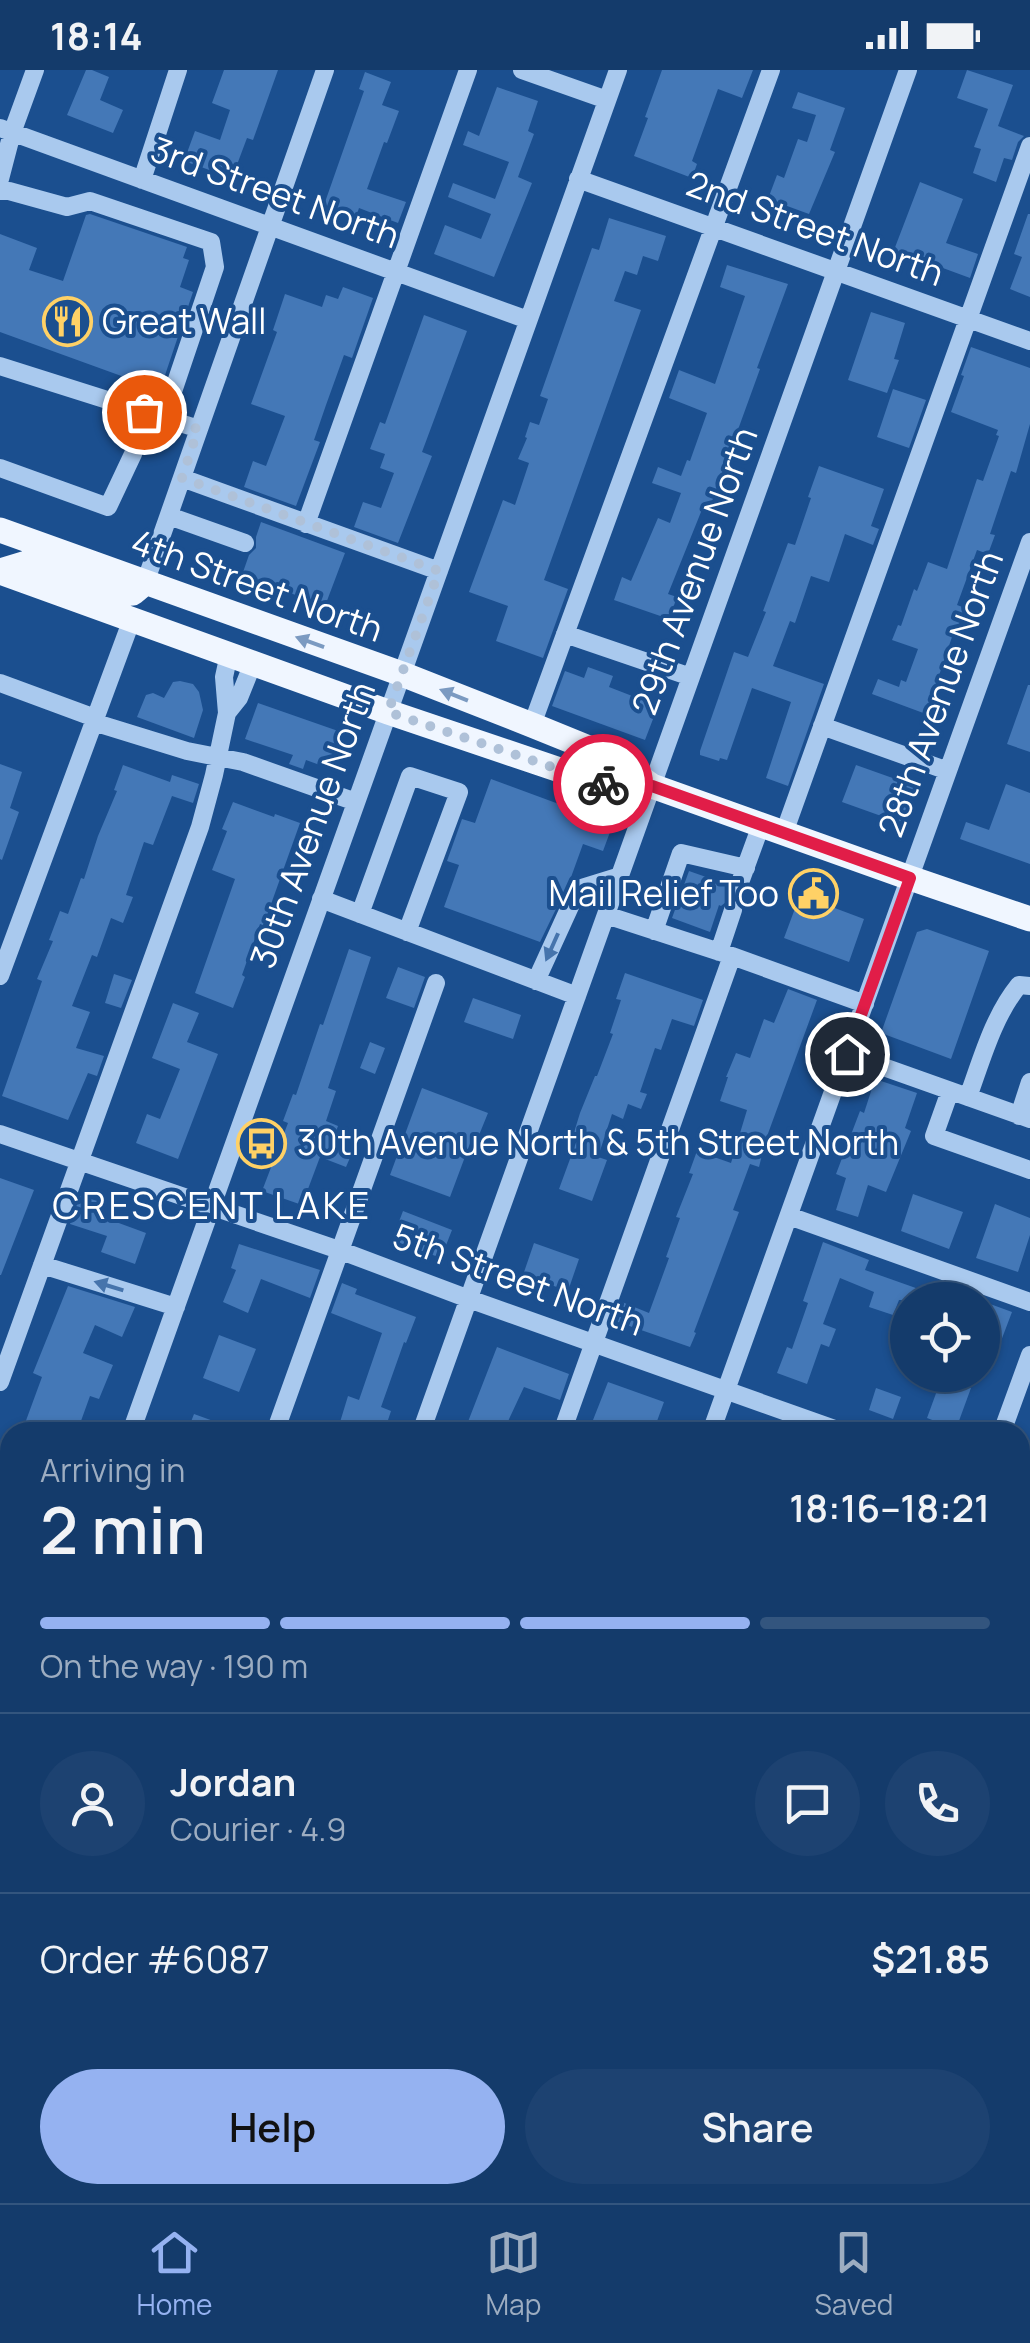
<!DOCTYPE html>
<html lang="en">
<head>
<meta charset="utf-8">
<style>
	:root { --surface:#143b6b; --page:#1d4271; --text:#f1f3f6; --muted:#9dadc1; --line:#33557e; --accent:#95b2f1 }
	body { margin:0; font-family:Manrope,sans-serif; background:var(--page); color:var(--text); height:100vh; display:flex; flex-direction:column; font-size:38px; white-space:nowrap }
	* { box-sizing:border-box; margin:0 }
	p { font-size:32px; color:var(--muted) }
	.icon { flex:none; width:55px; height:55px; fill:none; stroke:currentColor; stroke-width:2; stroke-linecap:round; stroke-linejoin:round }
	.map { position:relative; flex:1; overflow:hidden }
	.details { position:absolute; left:0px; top:1352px; width:1030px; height:782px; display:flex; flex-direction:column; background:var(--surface); border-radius:30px 30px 0 0; box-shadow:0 2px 8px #0004,0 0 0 2px var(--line) }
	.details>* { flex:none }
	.controls { position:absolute; left:890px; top:1212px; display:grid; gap:20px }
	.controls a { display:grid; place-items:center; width:110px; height:110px; border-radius:50%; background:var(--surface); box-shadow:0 2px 8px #0004,0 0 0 2px var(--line); font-size:50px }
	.pin { position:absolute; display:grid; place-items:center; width:85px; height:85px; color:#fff; margin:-42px; border:5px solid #fff; border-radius:50%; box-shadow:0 2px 10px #0007 }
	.courier { position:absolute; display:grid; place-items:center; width:100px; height:100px; margin:-50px; border:8px solid #e11d48; border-radius:50%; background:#fff; color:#222; box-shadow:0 2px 12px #0007 }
	.summary em { font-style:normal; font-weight:600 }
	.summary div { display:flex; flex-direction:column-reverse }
	.summary { display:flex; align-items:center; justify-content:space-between; height:170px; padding:0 40px }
	h1 { font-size:65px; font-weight:600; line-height:75px }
	.bar { display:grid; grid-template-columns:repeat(4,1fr); gap:15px 10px; align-content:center; height:120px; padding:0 40px }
	.bar i { height:12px; border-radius:8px; background:var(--line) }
	.bar .selected { background:var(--accent) }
	.bar p { grid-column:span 4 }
	.line { display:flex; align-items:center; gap:25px; padding:0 40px; border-top:2px solid var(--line) }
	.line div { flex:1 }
	.round { display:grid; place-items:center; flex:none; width:105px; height:105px; border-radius:52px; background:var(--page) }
	.cta { display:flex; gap:20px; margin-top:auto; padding:20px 40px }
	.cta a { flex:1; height:115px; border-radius:60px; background:var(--accent); color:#111; font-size:40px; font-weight:600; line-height:115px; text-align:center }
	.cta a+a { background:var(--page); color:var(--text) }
	.status { display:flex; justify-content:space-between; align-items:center; height:70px; padding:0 50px; background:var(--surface); direction:ltr }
	.status svg { height:28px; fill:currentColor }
	.tab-bar { display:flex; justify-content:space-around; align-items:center; height:140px; border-top:2px solid var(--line); background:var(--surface); font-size:28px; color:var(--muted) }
	.tab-bar a { display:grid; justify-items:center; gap:5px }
	.tab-bar .selected { color:var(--accent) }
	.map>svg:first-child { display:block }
	.building { fill:#4478b7 }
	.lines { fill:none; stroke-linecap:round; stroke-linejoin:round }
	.minor { stroke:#a9c9ee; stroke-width:18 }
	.major { stroke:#f0f6ff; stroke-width:25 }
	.oneway { fill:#7b9ac1 }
	.oneway2 { fill:#4674ac }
	.done { stroke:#afc1d8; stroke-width:10; stroke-dasharray:0 18 }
	.route { stroke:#e11d48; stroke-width:12 }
	.labels { text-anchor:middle; stroke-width:8; stroke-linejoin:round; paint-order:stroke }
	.street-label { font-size:35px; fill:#fff; stroke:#1b4f8f }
	.poi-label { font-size:35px; fill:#fff; stroke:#1b4f8f; text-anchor:start }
	.neighbourhood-label { font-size:38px; letter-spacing:2.5px; fill:#fff; stroke:#1b4f8f }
</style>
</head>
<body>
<div class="status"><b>18:14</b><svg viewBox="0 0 49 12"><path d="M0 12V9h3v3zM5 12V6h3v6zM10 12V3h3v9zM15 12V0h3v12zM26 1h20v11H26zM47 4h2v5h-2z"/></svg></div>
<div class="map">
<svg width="1030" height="2133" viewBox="0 0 1030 2133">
	<rect width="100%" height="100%" fill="#1b4f8f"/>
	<path class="building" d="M86,0H92L109,7L100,30L123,40L113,63L67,45Z
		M224,0H278L253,70L247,68L232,108L184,91L195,61L220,70L230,40L212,33Z
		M662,0H753L742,28L718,19L692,91L697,94L692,108L634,86L648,48L645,47Z
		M967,0L1013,15L998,56L1024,66L1018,72L1012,90L1004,88L996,112L973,103L981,79L974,77L988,39L957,28Z
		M365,2L391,12L382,35L399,41L387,73L384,72L367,119L406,132L398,153L359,138L356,147L324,135L364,21L359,19Z
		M497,17L538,31L528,61L534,64L518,107L532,113L494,207L434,184L445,155L481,169L491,144L448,127L453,113L495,129L509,92L463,75L468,61L479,66Z
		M798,22L845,38L830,80L835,82L809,144L768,129L777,105L784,108L798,69L807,72L816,45L792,38Z
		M920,112L963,129L946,173L978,184L970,208L894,180Z
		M90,144L187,177L183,188L189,190L180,217L193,222L160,320L0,262V164L37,178L29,200L63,211L86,145Z
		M1028,144H1030V227L1010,219L1022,187L1014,184Z
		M609,148L666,166L658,191L643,186L637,205L625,201L614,231L641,240L544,510L568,519L543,588L496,571L508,536L469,522L503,430L515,435L529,393L518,389L527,368L525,367L530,352L539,355L548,329L540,326L592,178L599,180Z
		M727,195L788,214L757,298L760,299L711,434L705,432L668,524L677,527L669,549L614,530L622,507L631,511L658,448L670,453L681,423L652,413L658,397L681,406L687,390L690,391L707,343L669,328L679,300L715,314L745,226L720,217Z
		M343,217L373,228L352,288L344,285L326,335L314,370L320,372L296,436L244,417L253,391L266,396L285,346L251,334L277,262L273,260L285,224L322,237L326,225L338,229Z
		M871,242L905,253L894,289L899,290L887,323L848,310Z
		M424,245L467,261L422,382L432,386L398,473L354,457L363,432L381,438L394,403L380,398L385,384L370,379L380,352L385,354Z
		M971,277L1030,298V354L1016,403L1011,401L990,464L995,465L988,484L977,480L957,535L965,538L955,565L953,564L926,644L872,624L878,609L899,617L901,610L906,612L918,579L892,570L898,555L901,556L914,519L917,521L928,492L947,499L977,409L983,411L999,366L996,365L998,360L951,342L964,306L961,305Z
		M893,319L926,330L909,378L877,367Z
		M819,396L884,419L871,456L879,459L873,475L845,464L829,512L811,506L795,553L790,551L773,596L824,614L788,716L766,708L791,632L752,618L727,690L720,688L719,691L700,685V681L734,582L748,587L766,542L763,541L788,473L795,475L811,428L808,427Z
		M261,452L345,483L325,536L242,505L249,485L256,478V467Z
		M588,597L613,606L609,617L658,636L645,670L552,636L565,601L584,608Z
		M180,611L193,614L199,622L203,640L194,668L137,647L146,625L153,623L164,628L173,612Z
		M1028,615H1030V682L1007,674Z
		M258,633L341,662L328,698L306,690L303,699L289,694L293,685L245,669Z
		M0,694L22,702L10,738L19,742L2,790L0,789Z
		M123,695L170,712L172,705L199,714L193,733L172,726L153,775L144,772L126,825L133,827L123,853L111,848L97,887L92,885L72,936L90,942L76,978L104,986L97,1006L88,1003L68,1050L2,1026L42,911L37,909L53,871L49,870L60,841L68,844L81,808L84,809L98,766L117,721L114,720Z
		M856,695L918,717L906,749L898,752L842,732Z
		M491,709L613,754L603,781L583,774L570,810L540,872L444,837L459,795L447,791L462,749L475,753Z
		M1006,714L1030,723V794L960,769L966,752L989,760Z
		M233,732L274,747L275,744L300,753L270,837L263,855L260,854L242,905L245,907L233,938L195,923L235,809L212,800L227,761L222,759Z
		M689,801L726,814V821L731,828L721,836L719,835L710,862L672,848Z
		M800,825L864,849L849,892L784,868Z
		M927,859L989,881L951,989L881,963L917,862Z
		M349,879L371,887L328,1018L336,1021L326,1051L338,1056L331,1075L352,1083L346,1097L320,1087L302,1135L262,1121L288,1053L283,1051L293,1024L296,1025L320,954L323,955Z
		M398,897L425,907L414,938L386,928Z
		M625,903L703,930L694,956L672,949L661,980L655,978L640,1022L647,1024L641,1039L628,1034L623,1049L612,1044L598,1087L607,1090L592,1131L559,1119L577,1070L572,1069L580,1043L595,1006H597L613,964L610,963L621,930L616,929Z
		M114,904L132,910L121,938L105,933Z
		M788,919L817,930L766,1069L759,1097L750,1094L733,1140L739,1142L694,1262L696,1263L690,1277L615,1251L622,1232L649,1243L669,1188L666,1187L680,1148L676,1147L693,1104L689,1103L697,1081L731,1093L747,1040L720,1031L728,1007H726L736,983L750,988L764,949L774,953Z
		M473,928L521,945L513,969L464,952Z
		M173,933L199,943L187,972L218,984L178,1089L136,1073L147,1044L160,1049L180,999L152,988Z
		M370,972L385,978L375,1004L360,998Z
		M875,1009L917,1023L905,1058L911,1061L886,1122L868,1115L858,1147L836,1140L846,1108L836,1104L860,1041L864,1043Z
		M422,1018L488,1043L477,1070L472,1068L450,1127L390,1105Z
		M0,1108L34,1120L1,1205H0Z
		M913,1124L963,1142L949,1179L901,1161Z
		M80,1126L101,1132L97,1145L146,1163L135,1194L101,1182L107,1166L70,1154Z
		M995,1134L1030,1148V1165L1018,1202L976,1188Z
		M403,1141L452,1160L441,1188L392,1170Z
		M823,1172L869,1190L865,1200L944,1228L943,1230H899L893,1245L869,1237L874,1222L840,1208L823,1254L836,1259L829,1277L821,1274L807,1314L777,1303L787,1277L792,1279L808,1233L803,1231Z
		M534,1173L579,1189L568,1221L523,1205Z
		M239,1174L320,1200L310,1228L261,1209L248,1243L223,1232L236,1200L231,1198Z
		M342,1213L357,1219L355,1224L416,1247L406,1273L404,1272L381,1337L391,1341L384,1362H337L348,1326L359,1330L382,1263L331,1243Z
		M68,1216L135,1237L122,1267L95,1255L83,1283L113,1295L99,1329L90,1326L77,1362H43L24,1356L42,1307L33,1303Z
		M982,1231L1012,1242L1001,1271L997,1270L983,1305Z
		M219,1265L256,1279L239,1322L203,1308Z
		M497,1277L569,1304L560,1330L524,1317L503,1362H464Z
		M942,1307L971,1318L956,1359L927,1348Z
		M608,1312L664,1332L653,1362H628L593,1350Z
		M876,1318L901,1327L893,1349L869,1340Z
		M194,1344L241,1361V1362H187Z"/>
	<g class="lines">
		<path class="minor" d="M522,0L607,30
			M0,58L528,250
			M0,109L12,63L35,0
			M578,109L1030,271
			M142,110L178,0
			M0,121H9L67,137L90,131L211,172L215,197L164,348
			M0,296L199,359
			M0,398L108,437L133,384L145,342
			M182,408L439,501
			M169,446L245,473
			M306,454L468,0
			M145,513L325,0
			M565,564L691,607
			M0,613L95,648
			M227,643L239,628L253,593
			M93,652L187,681L243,692L356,732
			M532,655L771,0
			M822,656L948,701
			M784,763L1030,76
			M738,818L761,755
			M321,829L577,926
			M360,844L410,706L459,722L407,862
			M606,845L732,886
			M654,861L681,783L746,798
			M719,882L733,840
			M0,906L132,549
			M536,911L578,819L620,806
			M847,984L1030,1049
			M950,1021L934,1066L1030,1100
			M968,1027C982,989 993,947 1019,915L1030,916
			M1019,1046L1030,1012
			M0,1064L339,1180L469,1229L843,1362
			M789,1146L1030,1232
			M42,1195L176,1237
			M0,1312L200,757L214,705L227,643L224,607L229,584
			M131,1362L618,0
			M275,1362L436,913
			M421,1362L908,0
			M562,1362L732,886L865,934
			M711,1362L1030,472
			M1002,1362L1030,1285
			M1020,1428L1030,1432
			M0,1474L10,1477
			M0,1633L10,1640
			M1020,1715L1030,1687
			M0,1728L10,1700
			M1020,2009L1030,2013
			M4,2133L10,2116
			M145,2133L148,2125
			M286,2133L289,2125
			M436,2133L439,2125
			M581,2133L584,2125
			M726,2133L729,2125
			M870,2133L873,2125
			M1019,2133L1030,2101"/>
		<path class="major" d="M0,460L402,604L532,655L611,687L652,716
			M0,501L30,492L119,524L133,523L145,513
			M0,502L388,642L601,714L652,716L910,808L1030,849"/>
	</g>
	<defs><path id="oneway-solid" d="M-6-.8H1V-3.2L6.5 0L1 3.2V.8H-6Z" transform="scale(2.5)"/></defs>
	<g class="oneway">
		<use href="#oneway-solid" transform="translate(310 572) rotate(-160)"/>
		<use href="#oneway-solid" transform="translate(454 625) rotate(-158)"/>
	</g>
	<g class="oneway2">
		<use href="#oneway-solid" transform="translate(552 877) rotate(114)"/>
		<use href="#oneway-solid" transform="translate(109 1216) rotate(-163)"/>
	</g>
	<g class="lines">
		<path class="done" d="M144,342L198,359L182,408L439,501L388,642L603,714"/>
		<path class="route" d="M603,714L652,716L910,808L847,984"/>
	</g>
	<defs>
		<symbol id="restaurant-ring" viewBox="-11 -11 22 22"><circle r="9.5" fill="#1b4f8f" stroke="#ffd166" stroke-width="1.5"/><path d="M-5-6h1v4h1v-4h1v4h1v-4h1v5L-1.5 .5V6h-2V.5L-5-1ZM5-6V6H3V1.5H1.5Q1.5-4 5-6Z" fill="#ffd166"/></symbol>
		<symbol id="civic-ring" viewBox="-11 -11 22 22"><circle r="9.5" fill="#1b4f8f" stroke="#ffd166" stroke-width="1.5"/><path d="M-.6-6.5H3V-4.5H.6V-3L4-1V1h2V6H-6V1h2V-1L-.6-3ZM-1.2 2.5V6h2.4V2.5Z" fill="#ffd166"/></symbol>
		<symbol id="bus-ring" viewBox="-11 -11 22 22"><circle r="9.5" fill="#1b4f8f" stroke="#ffd166" stroke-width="1.5"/><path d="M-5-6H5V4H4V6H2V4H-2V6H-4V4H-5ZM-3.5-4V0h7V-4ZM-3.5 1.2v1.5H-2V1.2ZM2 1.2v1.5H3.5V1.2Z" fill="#ffd166"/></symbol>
	</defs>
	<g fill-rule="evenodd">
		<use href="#restaurant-ring" x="40" y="224" width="55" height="55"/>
		<use href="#civic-ring" x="786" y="796" width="55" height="55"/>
		<use href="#bus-ring" x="234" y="1046" width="55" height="55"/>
	</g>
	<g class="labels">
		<g class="street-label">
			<text transform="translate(275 123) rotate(20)" y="12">3rd Street North</text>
			<text transform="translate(815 159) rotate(20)" y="12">2nd Street North</text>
			<text transform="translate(695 501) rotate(-70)" y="12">29th Avenue North</text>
			<text transform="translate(257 516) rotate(20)" y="12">4th Street North</text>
			<text transform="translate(941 624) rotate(-70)" y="12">28th Avenue North</text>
			<text transform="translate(313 755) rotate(-70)" y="12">30th Avenue North</text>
			<text transform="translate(518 1210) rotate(20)" y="12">5th Street North</text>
		</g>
		<g class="poi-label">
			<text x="102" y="264">Great Wall</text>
			<text x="779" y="836" text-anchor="end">Mail Relief Too</text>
			<text x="297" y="1085">30th Avenue North &amp; 5th Street North</text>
		</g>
		<g class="neighbourhood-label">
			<text x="212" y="1149">CRESCENT LAKE</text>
		</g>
	</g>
</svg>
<div class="controls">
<a><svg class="icon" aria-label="locate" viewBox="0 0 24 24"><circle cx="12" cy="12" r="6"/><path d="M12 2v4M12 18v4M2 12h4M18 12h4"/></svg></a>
</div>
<div class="pin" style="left:144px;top:342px;background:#ea580c"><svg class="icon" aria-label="bag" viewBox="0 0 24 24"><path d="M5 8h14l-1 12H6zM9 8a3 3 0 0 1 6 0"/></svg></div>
<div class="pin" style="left:847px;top:984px;background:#1f2937"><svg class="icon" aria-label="home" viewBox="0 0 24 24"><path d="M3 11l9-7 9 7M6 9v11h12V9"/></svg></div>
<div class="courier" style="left:603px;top:714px"><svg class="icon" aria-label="bike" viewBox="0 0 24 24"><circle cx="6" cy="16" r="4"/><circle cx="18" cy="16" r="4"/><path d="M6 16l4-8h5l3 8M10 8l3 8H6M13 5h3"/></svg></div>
<section class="details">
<div class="summary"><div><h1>2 min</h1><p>Arriving in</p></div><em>18:16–18:21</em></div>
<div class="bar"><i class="selected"></i><i class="selected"></i><i class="selected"></i><i></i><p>On the way · 190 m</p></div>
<div class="line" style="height:180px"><a class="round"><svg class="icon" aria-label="person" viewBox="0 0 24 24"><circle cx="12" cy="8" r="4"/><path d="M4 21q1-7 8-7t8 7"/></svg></a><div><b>Jordan</b><p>Courier · 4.9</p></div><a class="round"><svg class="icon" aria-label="chat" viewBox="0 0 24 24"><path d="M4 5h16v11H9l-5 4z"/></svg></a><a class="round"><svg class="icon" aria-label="phone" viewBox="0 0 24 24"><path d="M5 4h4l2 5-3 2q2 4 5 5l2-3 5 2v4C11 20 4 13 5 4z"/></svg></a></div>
<div class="line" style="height:130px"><div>Order #6087</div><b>$21.85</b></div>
<div class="cta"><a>Help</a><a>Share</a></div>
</section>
</div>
<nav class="tab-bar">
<a class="selected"><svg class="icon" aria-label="home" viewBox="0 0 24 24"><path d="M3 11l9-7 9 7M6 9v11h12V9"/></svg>Home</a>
<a><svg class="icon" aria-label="map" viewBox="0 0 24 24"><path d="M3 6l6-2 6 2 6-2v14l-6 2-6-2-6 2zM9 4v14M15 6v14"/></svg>Map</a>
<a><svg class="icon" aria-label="saved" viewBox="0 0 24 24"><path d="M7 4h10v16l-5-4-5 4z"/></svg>Saved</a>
</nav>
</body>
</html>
